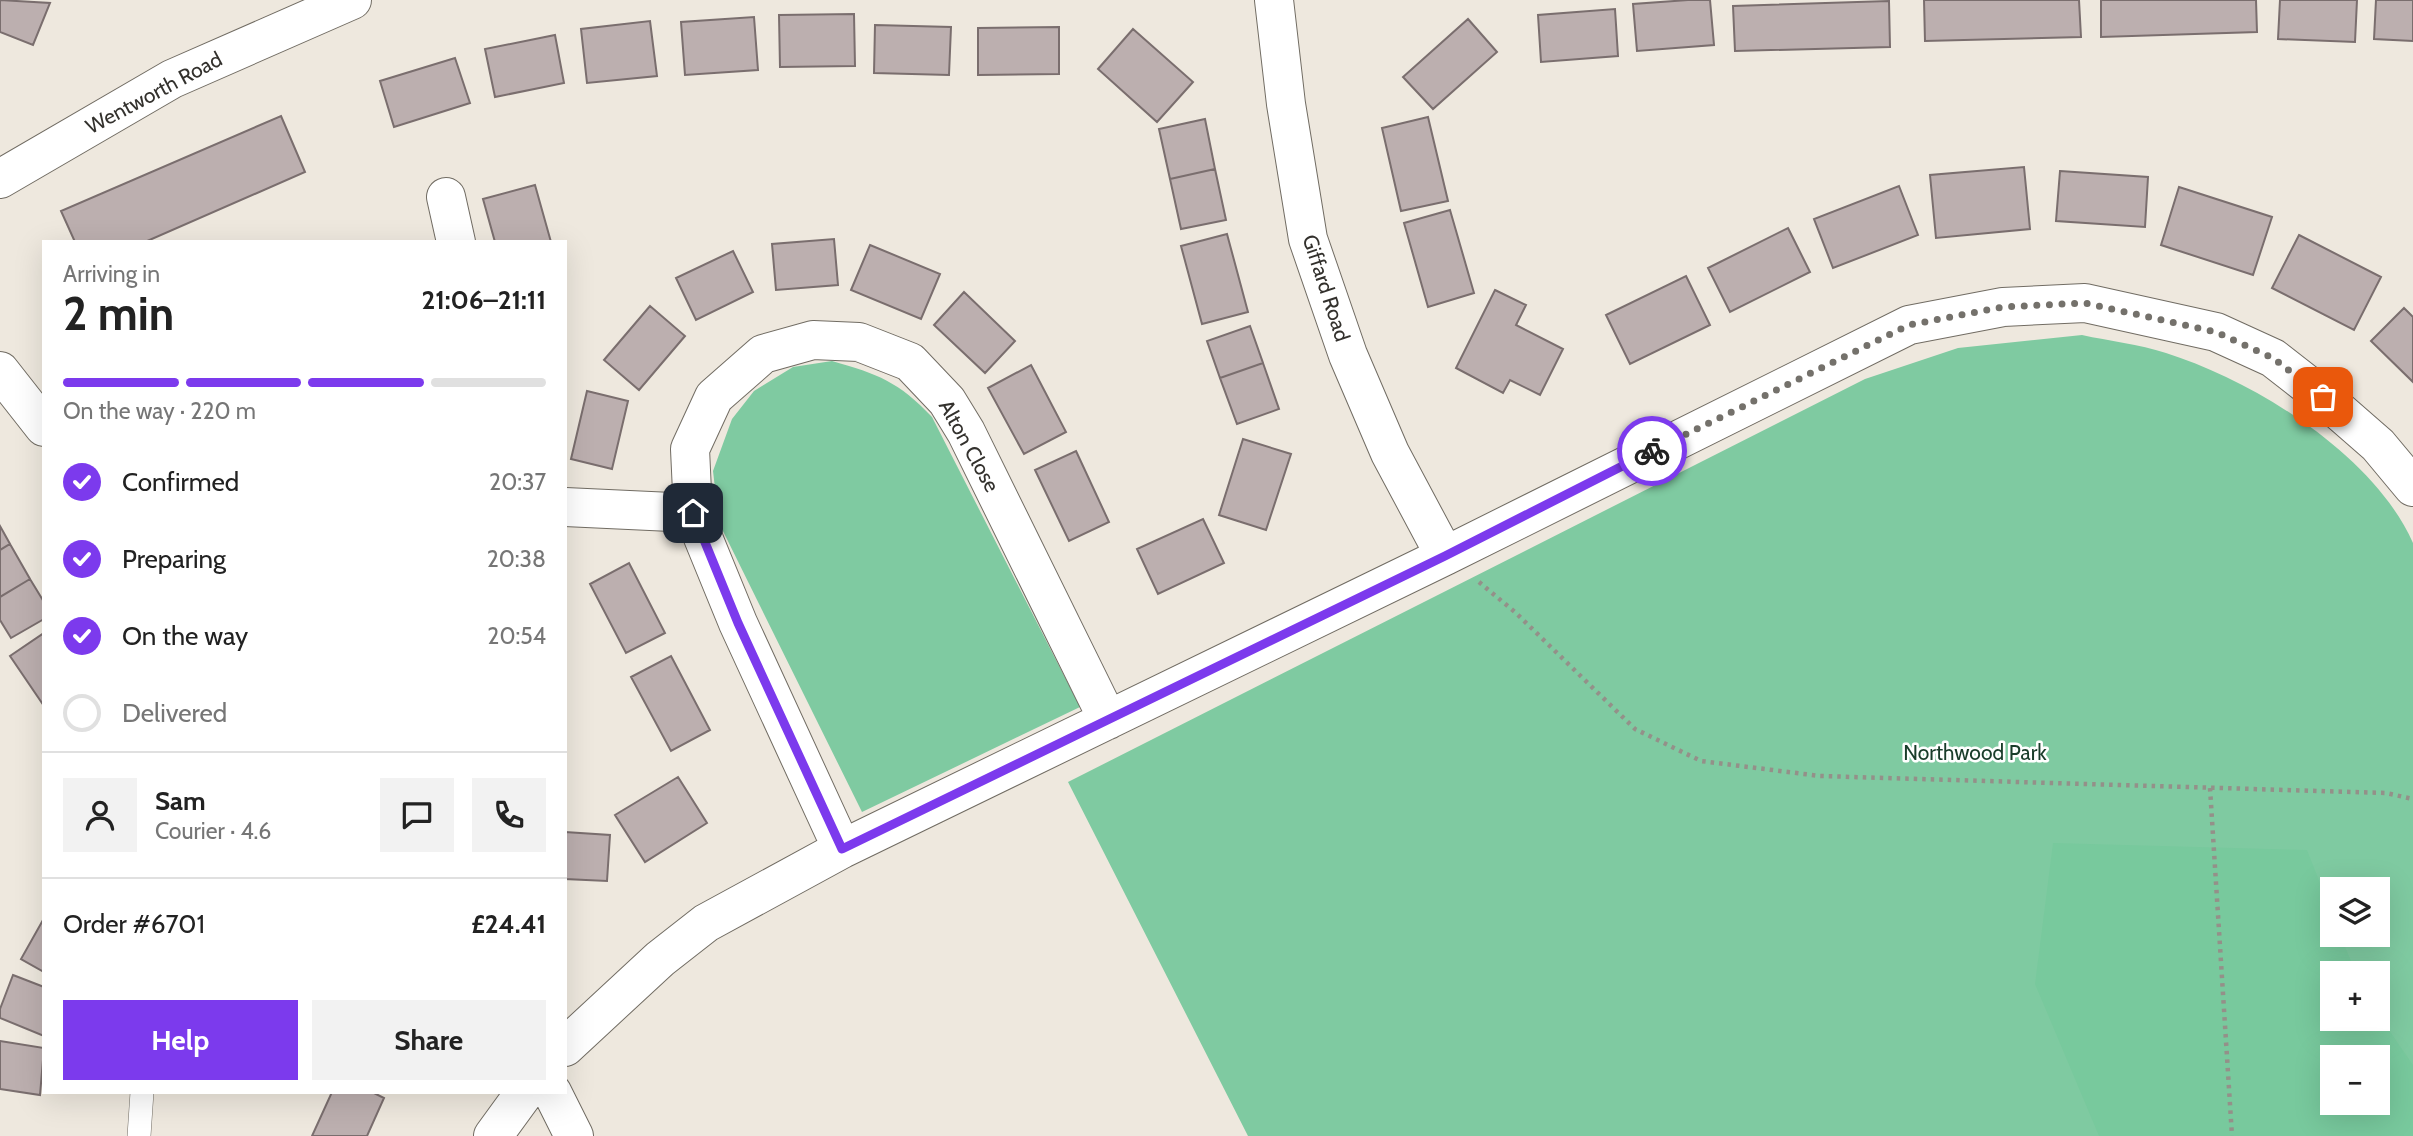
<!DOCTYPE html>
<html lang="en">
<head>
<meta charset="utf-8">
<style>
	:root { --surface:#fff; --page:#f2f2f2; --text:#222; --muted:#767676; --line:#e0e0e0; --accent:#7c3aed }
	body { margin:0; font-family:Cabin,sans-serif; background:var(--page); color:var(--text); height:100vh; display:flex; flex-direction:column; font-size:26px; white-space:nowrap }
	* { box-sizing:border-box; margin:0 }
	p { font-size:23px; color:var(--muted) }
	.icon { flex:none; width:38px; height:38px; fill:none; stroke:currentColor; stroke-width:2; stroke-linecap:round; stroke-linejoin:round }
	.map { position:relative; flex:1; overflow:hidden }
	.panel { position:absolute; left:42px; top:240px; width:525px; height:854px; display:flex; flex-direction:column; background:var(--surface); border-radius:0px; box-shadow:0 7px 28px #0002 }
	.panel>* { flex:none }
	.tools { position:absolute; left:2320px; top:877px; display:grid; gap:14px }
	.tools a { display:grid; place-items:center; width:70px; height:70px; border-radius:0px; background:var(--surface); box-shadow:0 7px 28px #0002; font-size:35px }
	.pin { position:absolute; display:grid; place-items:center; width:60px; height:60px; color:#fff; margin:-30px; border-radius:14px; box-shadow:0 4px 10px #0006 }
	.courier { position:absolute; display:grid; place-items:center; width:70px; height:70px; margin:-35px; border:5px solid #7c3aed; border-radius:50%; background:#fff; color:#222; box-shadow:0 2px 9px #0007 }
	.head em { font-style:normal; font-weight:700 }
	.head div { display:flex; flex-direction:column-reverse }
	.head { display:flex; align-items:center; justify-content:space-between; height:119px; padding:0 21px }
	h1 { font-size:46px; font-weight:700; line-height:52px }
	.bar { display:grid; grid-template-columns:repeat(4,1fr); gap:10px 7px; align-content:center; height:84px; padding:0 21px }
	.bar i { height:9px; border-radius:5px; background:var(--line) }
	.bar .selected { background:var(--accent) }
	.bar p { grid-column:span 4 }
	.line { display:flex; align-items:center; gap:18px; padding:0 21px; border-top:2px solid var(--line) }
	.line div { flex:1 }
	.round { display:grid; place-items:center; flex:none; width:74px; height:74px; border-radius:0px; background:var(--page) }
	ol { padding:0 21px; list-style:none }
	li { display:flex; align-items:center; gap:21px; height:77px }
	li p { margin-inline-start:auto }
	li .icon { padding:7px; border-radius:50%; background:var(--accent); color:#fff; stroke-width:4 }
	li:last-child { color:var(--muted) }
	li i { width:38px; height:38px; border:4px solid var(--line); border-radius:50% }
	.action { display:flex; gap:14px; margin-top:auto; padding:14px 21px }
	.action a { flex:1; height:80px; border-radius:0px; background:var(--accent); color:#fff; font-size:28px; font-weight:700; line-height:80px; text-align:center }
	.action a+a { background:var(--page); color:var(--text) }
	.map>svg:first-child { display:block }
	.green { fill:#7fcaa1; fill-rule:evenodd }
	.forest { fill:#78c99d; fill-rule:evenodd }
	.building { fill:#bcafaf; stroke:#7a6e6e; stroke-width:2 }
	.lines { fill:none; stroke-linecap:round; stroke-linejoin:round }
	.service-casing { stroke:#716c63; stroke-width:24 }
	.minor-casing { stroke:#716c63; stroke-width:40 }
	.path { stroke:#949089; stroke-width:4.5; stroke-dasharray:3.5 5; stroke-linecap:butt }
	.service { stroke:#fff; stroke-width:23 }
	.minor { stroke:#fff; stroke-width:38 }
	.done { stroke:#74716b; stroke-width:7; stroke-dasharray:0 12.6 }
	.route { stroke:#7c3aed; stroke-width:9 }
	.labels { text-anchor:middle; stroke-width:5; stroke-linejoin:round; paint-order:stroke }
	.street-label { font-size:21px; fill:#33312d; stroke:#fff }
	.park-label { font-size:21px; fill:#193d2a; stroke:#fff }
</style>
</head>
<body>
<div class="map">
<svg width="2413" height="1136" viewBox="0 0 2413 1136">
	<rect width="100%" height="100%" fill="#eee8de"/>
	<path class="green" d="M2082,335C2109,341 2139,344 2166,353C2255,381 2374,455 2413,543V1136H1248L1068,782L1865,379L1958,348ZM2333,889H2378V934H2333ZM2333,973H2378V1018H2333ZM2333,1057H2378V1102H2333Z
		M832,361C878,374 899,382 932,417L1080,707L862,812L719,523L713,471L732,419L754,391L793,367Z"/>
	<path class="forest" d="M2053,843L2307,850L2333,916V934L2340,935L2356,973H2333V1018H2378V1014L2413,1065V1136H2099L2035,984ZM2333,1057H2378V1102H2333Z"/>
	<path class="building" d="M0,0L50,3L33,45L0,32Z
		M1688,0H1710L1714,45L1637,51L1633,4Z
		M1924,0H2079L2081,37L1925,41Z
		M2101,0H2256L2257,32L2101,37Z
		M2280,0H2357L2355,42L2278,39Z
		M2376,0H2413V41L2374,39Z
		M1889,1L1890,47L1735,51L1733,6Z
		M1615,9L1618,56L1541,62L1538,15Z
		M854,14L855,66L780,67L779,15Z
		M754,17L758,70L685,75L681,22Z
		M1468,19L1497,52L1433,109L1403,77Z
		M650,21L657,76L587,83L581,29Z
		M875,25L951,27L949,75L874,73Z
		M1059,27V74L978,75V28Z
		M1133,29L1193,82L1157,122L1098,69Z
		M555,35L564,83L495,97L485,49Z
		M455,58L470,103L394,127L380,81Z
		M281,116L305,172L145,242H75L61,211Z
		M1428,117L1448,201L1401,211L1382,128Z
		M1205,119L1215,169L1170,179L1159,129Z
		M2024,167L2030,229L1936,238L1930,175Z
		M1215,169L1226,220L1181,229L1170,179Z
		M2060,171L2148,177L2145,227L2056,221Z
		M535,185L551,242H495L483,199Z
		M1899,186L1918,235L1833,268L1814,219Z
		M2179,187L2272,217L2253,275L2161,245Z
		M1450,210L1474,293L1428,307L1404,223Z
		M1788,228L1810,272L1730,312L1708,268Z
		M1227,234L1248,312L1202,324L1181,246Z
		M2299,235L2381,277L2354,330L2272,288Z
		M834,239L838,285L776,290L772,244Z
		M870,245L940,274L921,319L851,290Z
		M733,251L753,292L696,320L676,278Z
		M1686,276L1710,325L1630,364L1606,315Z
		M1495,290L1526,305L1516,325L1563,349L1540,395L1510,380L1503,393L1456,368Z
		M964,292L1015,341L985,373L934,325Z
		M650,306L685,336L639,390L604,360Z
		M2404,308L2413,317V382L2371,341Z
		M1250,326L1263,363L1220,378L1207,341Z
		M1263,363L1279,409L1237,424L1220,378Z
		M1031,365L1066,432L1024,454L988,388Z
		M587,391L628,401L612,469L571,459Z
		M1243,439L1291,454L1266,530L1219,515Z
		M1076,451L1109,522L1069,541L1035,470Z
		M1203,519L1224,563L1158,594L1137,549Z
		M0,526L10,544L0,550Z
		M10,544L30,579L0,597V550Z
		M629,563L665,633L626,653L590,584Z
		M30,579L44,602V619L11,638L0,620V597Z
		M44,633V706L10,656Z
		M671,656L710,730L671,751L631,677Z
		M678,777L707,823L645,862L615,815Z
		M565,832L610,835L607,881L565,879Z
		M43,920H44V972L21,959Z
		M13,975L44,987V1036L0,1018V1009Z
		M0,1041L44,1048L40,1095L0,1089Z
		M332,1092H372L384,1098L367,1136H312Z"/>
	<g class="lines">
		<defs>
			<path id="service" d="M139,1136L142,1092"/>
			<path id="minor" d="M1274,0L1286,104L1308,239L1348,355L1390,453L1445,556
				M0,179L172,79L352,0
				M446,197L456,242
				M0,371L44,427
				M565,507L693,513
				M842,849L738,623L693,513L690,449L714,397L763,354L813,340L859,342L910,362L947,401L966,432L1108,720
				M565,1047L660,959L706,923L842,849L1445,556L1909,325L2003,307L2085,303L2216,332L2273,358L2323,397L2378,445L2413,487
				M552,1092L574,1136
				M493,1136L525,1092"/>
		</defs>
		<use href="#service" class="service-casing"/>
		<use href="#minor" class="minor-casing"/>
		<path class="path" d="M1479,582L1516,613L1635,729L1701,761L1820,776L2386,793L2413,799
			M2210,788L2232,1136"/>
		<use href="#service" class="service"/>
		<use href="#minor" class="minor"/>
	</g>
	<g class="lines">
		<path class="done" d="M1652,451L1909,325L2003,307L2085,303L2216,332L2273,358L2323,397"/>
		<path class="route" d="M693,513L738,623L842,849L1445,556L1652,451"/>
	</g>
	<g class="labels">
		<g class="street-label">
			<text transform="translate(154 93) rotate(-28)" y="7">Wentworth Road</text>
			<text transform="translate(1326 288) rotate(72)" y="7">Giffard Road</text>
			<text transform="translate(969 446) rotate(61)" y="7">Alton Close</text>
		</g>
		<g class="park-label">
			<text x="1975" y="760">Northwood Park</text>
		</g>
	</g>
</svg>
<div class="tools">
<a><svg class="icon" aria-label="layers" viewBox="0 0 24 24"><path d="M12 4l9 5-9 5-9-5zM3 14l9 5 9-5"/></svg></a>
<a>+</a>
<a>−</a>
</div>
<div class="pin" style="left:2323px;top:397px;background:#ea580c"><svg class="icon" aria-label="bag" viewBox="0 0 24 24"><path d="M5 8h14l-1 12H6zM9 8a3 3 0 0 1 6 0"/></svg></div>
<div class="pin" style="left:693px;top:513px;background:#1f2937"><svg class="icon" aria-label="home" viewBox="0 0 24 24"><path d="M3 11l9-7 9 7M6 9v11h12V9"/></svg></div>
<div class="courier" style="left:1652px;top:451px"><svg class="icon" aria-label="bike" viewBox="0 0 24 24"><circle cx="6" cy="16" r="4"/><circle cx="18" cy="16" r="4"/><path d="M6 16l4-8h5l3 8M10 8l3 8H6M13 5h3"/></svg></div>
<section class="panel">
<div class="head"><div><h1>2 min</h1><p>Arriving in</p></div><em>21:06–21:11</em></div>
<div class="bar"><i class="selected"></i><i class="selected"></i><i class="selected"></i><i></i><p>On the way · 220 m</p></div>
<ol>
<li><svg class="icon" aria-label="check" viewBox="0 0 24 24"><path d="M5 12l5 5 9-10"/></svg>Confirmed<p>20:37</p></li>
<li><svg class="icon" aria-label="check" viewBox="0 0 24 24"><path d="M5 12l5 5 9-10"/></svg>Preparing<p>20:38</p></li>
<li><svg class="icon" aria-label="check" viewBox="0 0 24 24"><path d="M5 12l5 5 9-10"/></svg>On the way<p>20:54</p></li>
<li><i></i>Delivered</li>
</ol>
<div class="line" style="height:126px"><a class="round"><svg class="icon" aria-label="person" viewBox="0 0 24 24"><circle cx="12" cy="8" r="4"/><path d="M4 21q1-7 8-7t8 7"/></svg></a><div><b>Sam</b><p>Courier · 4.6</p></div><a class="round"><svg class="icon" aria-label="chat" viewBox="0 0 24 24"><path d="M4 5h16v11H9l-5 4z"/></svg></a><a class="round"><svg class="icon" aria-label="phone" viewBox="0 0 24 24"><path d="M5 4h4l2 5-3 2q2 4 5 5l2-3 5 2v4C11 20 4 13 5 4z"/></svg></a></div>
<div class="line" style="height:91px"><div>Order #6701</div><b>£24.41</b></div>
<div class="action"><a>Help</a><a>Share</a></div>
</section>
</div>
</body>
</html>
